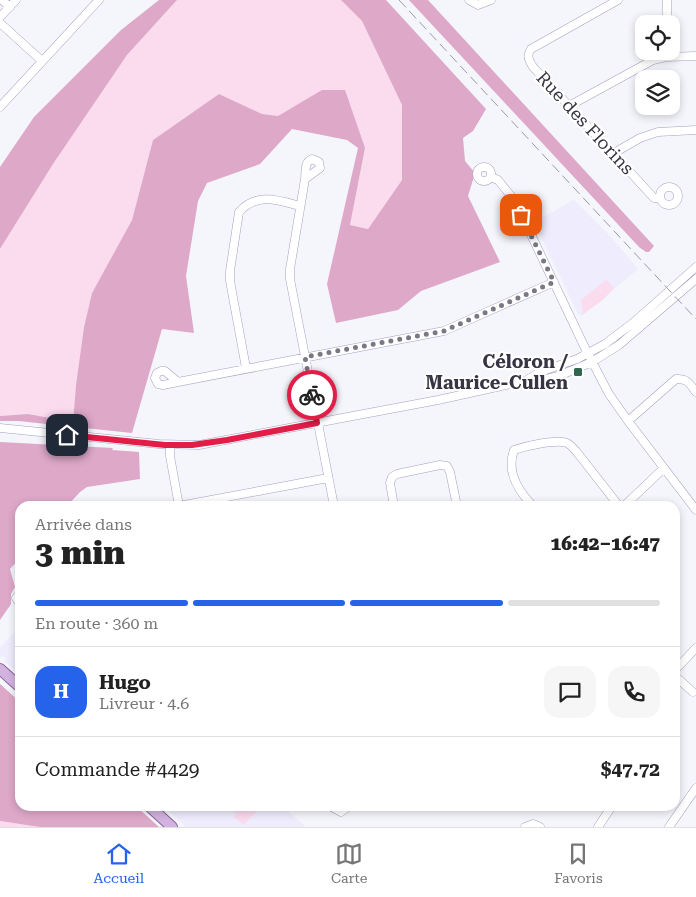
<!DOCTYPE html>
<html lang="fr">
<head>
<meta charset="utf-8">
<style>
	:root { --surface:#fff; --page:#f6f6f6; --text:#222; --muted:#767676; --line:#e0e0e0; --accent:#2563eb }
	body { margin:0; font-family:"Roboto Serif",serif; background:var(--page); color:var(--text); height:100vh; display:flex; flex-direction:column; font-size:19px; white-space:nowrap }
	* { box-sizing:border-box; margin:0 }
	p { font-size:16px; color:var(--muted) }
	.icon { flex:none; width:28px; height:28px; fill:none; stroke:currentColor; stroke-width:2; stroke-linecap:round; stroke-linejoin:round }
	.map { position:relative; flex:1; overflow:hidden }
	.details { position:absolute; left:15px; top:501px; width:665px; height:310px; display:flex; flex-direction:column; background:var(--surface); border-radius:15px; box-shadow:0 2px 8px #0003 }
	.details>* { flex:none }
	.fabs { position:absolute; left:635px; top:15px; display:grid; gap:10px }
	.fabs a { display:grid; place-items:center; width:45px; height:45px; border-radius:10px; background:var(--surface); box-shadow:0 2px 8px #0003; font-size:25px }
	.pin { position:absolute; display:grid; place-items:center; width:42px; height:42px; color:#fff; margin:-21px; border-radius:10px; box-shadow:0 2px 8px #0006 }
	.courier { position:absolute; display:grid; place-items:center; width:50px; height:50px; margin:-25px; border:4px solid #e11d48; border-radius:50%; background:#fff; color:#222; box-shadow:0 1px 6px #0007 }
	.overview em { font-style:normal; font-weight:800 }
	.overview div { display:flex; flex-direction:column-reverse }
	.overview { display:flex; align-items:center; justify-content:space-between; height:85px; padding:0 20px }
	h1 { font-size:32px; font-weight:800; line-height:38px }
	.bar { display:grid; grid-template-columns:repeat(4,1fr); gap:8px 5px; align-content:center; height:60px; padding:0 20px }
	.bar i { height:6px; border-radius:4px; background:var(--line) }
	.bar .on { background:var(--accent) }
	.bar p { grid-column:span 4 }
	.line { display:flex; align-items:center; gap:12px; padding:0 20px; border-top:1px solid var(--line) }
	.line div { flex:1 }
	.round { display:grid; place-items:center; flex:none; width:52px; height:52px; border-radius:15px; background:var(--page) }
	.tabs { display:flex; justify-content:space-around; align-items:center; height:70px; border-top:1px solid var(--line); background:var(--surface); font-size:14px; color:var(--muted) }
	.tabs a { display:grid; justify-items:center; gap:2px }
	.tabs .on { color:var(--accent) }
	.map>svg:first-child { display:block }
	.built { fill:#eeecfd }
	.green { fill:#fbdbee }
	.forest { fill:#dea8c9 }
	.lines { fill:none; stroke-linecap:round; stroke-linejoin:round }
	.minor-casing { stroke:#a4a0c2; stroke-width:9 }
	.major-casing { stroke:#88649a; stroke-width:12 }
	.minor { stroke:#fff; stroke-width:8 }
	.major { stroke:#d2b2df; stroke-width:10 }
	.rail { stroke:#9b9aa5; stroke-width:1; stroke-dasharray:10 5; stroke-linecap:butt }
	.done { stroke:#7a7884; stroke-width:5; stroke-dasharray:0 9 }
	.route { stroke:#e11d48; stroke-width:6 }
	.poi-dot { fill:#31674e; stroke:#fff; stroke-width:2 }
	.labels { text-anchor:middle; stroke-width:4.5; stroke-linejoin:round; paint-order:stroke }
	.street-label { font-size:18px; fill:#373543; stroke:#fff }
	.poi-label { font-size:18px; font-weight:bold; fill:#373543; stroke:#fff; text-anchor:end }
</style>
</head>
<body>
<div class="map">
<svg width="696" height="827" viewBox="0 0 696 827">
	<rect width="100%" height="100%" fill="#f5f5fc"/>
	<path class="built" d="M574,200L613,239L638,269L582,316L578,314L534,222Z
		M20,626V675L5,662L6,659L3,656L0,657V648Z
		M163,806H282L306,827H186Z"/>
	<path class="green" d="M177,0H341L362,21L402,105V180L368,229L350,225L365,148L322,91L278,116L262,114L219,94L153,140L132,220L92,293L84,327L76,385L73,422L28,414L0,416V249L53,164L127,55Z
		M606,280L614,288L603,300L583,314L581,300Z
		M228,806H254L258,810L244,825L234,817L236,814Z
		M0,821L40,827H0Z"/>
	<path class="forest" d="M159,0H177L127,55L53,164L0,249V167L34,117L121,30Z
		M341,0H386L486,109L473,131L463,138L465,161L475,173L468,196L500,262L421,291L398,310L336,323L327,284L358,148L347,140L292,129L260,164L207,183L198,201L186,276L194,333L162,329L132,433L18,421H0V416L28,414L73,422L76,385L84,327L92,293L132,220L153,140L219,94L262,114L278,116L322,90H345L365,148L350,225L368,229L402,180V105L362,21Z
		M409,0H428L654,246L649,252H646L639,247Z
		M0,442L113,448L112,450L139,452L140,479L87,487L80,492L67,506H20V558L10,569L15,587L11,594V604L0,620Z
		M0,684L20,702V806H136L159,827H40L0,821Z"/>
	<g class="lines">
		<defs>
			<path id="minor" d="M2,0L10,7
				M469,0L478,5L491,0
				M618,0L531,49C526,56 529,60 533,67L654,198H660
				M0,17L16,0
				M0,23L42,61
				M667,24V0
				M569,106L653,60L666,57L696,56
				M0,107L99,0
				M614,153L640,138L658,132L696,130
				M312,159L319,162L320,168L305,179C306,171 304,162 312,159Z
				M477 174a7 7 0 1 1 14 0a7 7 0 1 1-14 0Z
				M491,177L498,180L515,201L586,350L609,394L628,421L696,510
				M305,179L290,269V279L334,506
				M660 196a9 9 0 1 1 18 0a9 9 0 1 1-18 0Z
				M246,368L230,281V271L239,212C257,192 278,200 300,206
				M161,371H165L178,382L163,385L158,384L155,378L157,373Z
				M527,380L540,372L577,359L605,344L634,322L696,267
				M178,382L444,331L554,282
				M628,421L676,379C687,378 690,384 696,392
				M0,428L159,444L199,445L438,400L524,381L542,380L561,375L592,362L619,345L696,279
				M170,445V456L179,506
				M179,506L328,478
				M394,506L390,483L392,477L397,474L440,465L447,466L450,472L457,506
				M533,506C518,491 506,472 514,450C526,446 555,439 567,443C571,445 574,449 576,451L619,506
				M624,506L664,468
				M20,593L16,598L20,604
				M675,670L696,648
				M675,676L693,692
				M330,806L341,812L349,806
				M525,827L533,824L540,827
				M598,827L612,806
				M669,827L696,788"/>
			<path id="major" d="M0,669L20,687
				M149,806L172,827"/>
		</defs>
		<use href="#minor" class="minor-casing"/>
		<use href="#major" class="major-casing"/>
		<use href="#minor" class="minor"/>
		<use href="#major" class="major"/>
		<path class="rail" d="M399,0L696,319"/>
	</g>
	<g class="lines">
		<path class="done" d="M312,395L305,357L444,331L554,282L521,215"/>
		<path class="route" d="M67,435L165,445H192L227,440L317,423L312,395"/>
	</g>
	<rect class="poi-dot" x="573" y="367" width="10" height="10" rx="2.5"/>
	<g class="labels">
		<g class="street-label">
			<text transform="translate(585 123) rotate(47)" y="6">Rue des Florins</text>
		</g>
		<g class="poi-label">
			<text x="568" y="368">Céloron /<tspan x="568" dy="21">Maurice-Cullen</tspan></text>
		</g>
	</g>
</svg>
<div class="fabs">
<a><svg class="icon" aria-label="locate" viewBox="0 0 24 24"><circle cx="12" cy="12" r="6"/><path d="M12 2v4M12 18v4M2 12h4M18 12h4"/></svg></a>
<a><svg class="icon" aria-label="layers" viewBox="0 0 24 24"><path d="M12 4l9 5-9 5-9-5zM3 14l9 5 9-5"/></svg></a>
</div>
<div class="pin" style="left:521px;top:215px;background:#ea580c"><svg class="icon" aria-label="bag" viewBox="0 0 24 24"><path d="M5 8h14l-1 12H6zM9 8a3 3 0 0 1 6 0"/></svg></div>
<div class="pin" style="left:67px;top:435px;background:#1f2937"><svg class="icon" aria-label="home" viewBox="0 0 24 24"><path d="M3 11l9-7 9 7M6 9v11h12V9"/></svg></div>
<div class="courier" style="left:312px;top:395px"><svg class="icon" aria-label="bike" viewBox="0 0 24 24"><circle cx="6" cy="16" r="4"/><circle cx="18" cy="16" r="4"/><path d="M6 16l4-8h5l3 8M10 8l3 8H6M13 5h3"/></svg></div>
<section class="details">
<div class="overview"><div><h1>3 min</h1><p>Arrivée dans</p></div><em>16:42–16:47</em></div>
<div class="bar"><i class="on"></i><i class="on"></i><i class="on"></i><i></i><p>En route · 360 m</p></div>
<div class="line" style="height:90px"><b class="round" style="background:var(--accent);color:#fff">H</b><div><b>Hugo</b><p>Livreur · 4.6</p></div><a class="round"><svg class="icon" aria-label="chat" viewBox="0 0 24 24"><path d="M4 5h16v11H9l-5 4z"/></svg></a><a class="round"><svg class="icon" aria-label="phone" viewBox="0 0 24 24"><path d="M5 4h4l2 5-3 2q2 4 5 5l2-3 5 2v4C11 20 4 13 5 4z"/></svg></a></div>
<div class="line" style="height:65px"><div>Commande #4429</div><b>$47.72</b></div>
</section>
</div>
<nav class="tabs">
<a class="on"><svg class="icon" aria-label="home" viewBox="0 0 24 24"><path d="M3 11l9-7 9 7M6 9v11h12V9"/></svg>Accueil</a>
<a><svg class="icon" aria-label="map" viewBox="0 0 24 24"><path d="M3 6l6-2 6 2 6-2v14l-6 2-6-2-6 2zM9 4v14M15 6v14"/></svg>Carte</a>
<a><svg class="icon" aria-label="saved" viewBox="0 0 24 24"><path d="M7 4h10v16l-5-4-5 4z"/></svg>Favoris</a>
</nav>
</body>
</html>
